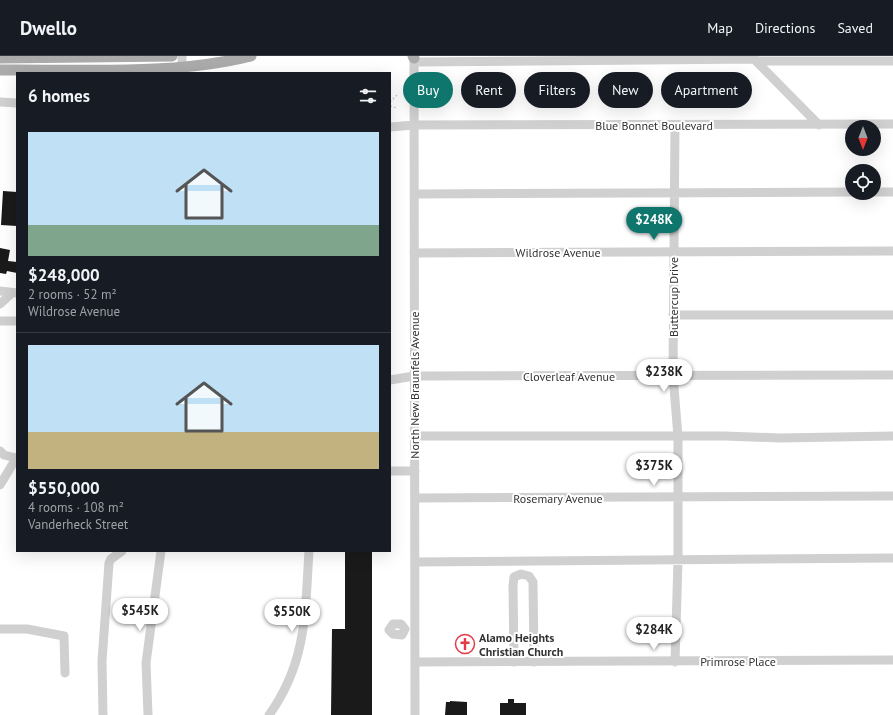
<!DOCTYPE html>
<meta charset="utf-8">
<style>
:root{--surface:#171b24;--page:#20242c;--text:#f1f3f6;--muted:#9ea1a6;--line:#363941;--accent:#0f766e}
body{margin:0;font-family:"PT Sans",sans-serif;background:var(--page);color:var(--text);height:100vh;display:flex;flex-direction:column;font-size:15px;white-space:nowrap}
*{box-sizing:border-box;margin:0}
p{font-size:13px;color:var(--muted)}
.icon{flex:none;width:22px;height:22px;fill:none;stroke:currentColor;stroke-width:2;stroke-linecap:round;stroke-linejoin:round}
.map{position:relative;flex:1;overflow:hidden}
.drawer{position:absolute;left:16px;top:16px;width:375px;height:480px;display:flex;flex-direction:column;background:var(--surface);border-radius:0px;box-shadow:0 4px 16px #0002}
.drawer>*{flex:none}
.banner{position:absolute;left:403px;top:16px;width:380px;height:36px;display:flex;gap:8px}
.needle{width:26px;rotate:180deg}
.tools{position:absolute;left:845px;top:64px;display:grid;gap:8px}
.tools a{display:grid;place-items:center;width:36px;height:36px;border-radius:50%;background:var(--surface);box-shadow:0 4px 16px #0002;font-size:20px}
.price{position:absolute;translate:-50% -34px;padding:0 9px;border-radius:14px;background:#fff;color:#222;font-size:13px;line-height:26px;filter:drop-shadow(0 1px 2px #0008)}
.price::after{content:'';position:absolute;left:50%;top:24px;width:12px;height:9px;margin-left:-6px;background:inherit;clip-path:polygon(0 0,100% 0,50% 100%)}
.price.current{background:var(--accent);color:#fff}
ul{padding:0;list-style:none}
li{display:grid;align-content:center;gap:8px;height:212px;padding:0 12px}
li+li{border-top:1px solid var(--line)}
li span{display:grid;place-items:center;height:124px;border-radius:0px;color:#555}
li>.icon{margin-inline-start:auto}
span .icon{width:72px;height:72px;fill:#fffc;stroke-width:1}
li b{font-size:17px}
h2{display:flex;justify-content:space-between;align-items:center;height:48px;padding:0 12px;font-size:17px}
.tag{padding:0 14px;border-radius:18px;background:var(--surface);box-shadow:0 4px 16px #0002;font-size:14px;line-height:36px}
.tag.current{background:var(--accent);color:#fff}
header{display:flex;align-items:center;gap:24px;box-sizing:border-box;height:56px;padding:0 20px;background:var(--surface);border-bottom:1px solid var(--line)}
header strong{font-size:19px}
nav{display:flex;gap:22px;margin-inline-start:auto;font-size:14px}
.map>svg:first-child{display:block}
.building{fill:#1a1a1a}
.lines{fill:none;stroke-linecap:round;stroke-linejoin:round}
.path{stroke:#cdcdcd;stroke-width:1.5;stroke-dasharray:2 2;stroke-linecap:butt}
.minor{stroke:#d0d0d0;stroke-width:9}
.major{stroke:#ababab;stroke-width:11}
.labels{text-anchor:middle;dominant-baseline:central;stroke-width:4;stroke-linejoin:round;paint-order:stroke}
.street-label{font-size:12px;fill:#333;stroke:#fff}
.poi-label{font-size:12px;font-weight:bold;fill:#333;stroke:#fff;text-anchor:start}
</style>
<header>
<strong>Dwello</strong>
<nav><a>Map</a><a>Directions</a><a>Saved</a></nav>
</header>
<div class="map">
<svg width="893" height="659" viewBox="0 0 893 659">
<rect width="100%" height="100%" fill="#fff"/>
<path class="building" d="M3 135 17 136V170L1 169Z
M0 192 10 194 8 205 17 206V217L7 215 6 218 0 217Z
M345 495H372V659H331L332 573H345Z
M508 643H514V647H526V659H500V647H508Z
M450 645 467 646V659H445L446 646H450Z"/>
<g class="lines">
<path class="path" d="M390 46 397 39
M390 50 397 52"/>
<path class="minor" d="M414 0 415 659
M755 4 819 69
M756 5H893
M414 6 755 3
M182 13V0
M0 46 17 47
M675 69 673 319 678 381V504L675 606
M390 71 414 69 893 68
M874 136H893
M414 138 852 136
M414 197 893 195
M0 235 17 237
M0 248 12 237
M673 259H893
M0 265H17
M390 324 414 320 893 319
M414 380H725L780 382 893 380
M0 395 4 399 16 402
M390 415H415
M0 429 17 401
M415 442 893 440
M415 506 893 502
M393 568H401L405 573 402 579 393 578 389 574Z
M0 573H27L64 580 65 617
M415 606 893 604
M514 606 513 530 514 521 521 518 529 520 533 526 534 606
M103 659 102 605 109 507 111 503 122 495
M148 659 146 607 161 495
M269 659C307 606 305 557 309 495"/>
<path class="major" d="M413 0 414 2
M0 2 172 0
M0 14C82 13 171 20 251 0"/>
</g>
<defs>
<g id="church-ring" transform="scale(1)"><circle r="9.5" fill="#fff" stroke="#e63946" stroke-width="1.5"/><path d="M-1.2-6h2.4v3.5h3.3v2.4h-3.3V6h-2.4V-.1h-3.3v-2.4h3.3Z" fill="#e63946"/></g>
</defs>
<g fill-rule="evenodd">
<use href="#church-ring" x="465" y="588"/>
</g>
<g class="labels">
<g class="street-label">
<text x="654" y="69">Blue Bonnet Boulevard</text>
<text x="558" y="196">Wildrose Avenue</text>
<text transform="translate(673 241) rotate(-90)">Buttercup Drive</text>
<text x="569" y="320">Cloverleaf Avenue</text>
<text transform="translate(414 329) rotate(-90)">North New Braunfels Avenue</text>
<text x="558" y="442">Rosemary Avenue</text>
<text x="738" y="605">Primrose Place</text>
</g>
<g class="poi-label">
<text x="479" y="581">Alamo Heights<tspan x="479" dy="14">Christian Church</tspan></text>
</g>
</g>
</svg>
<div class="tools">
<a><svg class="needle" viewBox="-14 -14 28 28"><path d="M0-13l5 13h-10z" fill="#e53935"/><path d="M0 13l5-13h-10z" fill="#9ea1a6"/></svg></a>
<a><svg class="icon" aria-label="locate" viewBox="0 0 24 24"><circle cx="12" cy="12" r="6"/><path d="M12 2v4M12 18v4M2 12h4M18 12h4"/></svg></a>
</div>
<b class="price current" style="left:654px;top:185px">$248K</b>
<b class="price" style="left:664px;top:337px">$238K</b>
<b class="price" style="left:654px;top:431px">$375K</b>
<b class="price" style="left:140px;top:576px">$545K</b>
<b class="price" style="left:292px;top:577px">$550K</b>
<b class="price" style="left:654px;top:595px">$284K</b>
<div class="banner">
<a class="tag current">Buy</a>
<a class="tag">Rent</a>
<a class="tag">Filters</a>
<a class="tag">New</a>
<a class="tag">Apartment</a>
</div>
<section class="drawer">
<h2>6 homes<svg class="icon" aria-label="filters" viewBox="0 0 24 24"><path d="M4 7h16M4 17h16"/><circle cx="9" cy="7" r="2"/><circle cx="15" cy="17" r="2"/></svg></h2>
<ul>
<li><span style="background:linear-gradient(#bfe0f5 75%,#7fa58c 0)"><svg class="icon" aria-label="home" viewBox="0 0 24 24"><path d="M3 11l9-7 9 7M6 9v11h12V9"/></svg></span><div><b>$248,000</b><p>2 rooms · 52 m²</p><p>Wildrose Avenue</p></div></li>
<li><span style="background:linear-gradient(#bfe0f5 70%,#c2b280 0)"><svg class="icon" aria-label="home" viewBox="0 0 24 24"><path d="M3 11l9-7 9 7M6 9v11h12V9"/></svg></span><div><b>$550,000</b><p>4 rooms · 108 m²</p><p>Vanderheck Street</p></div></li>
</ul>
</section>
</div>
